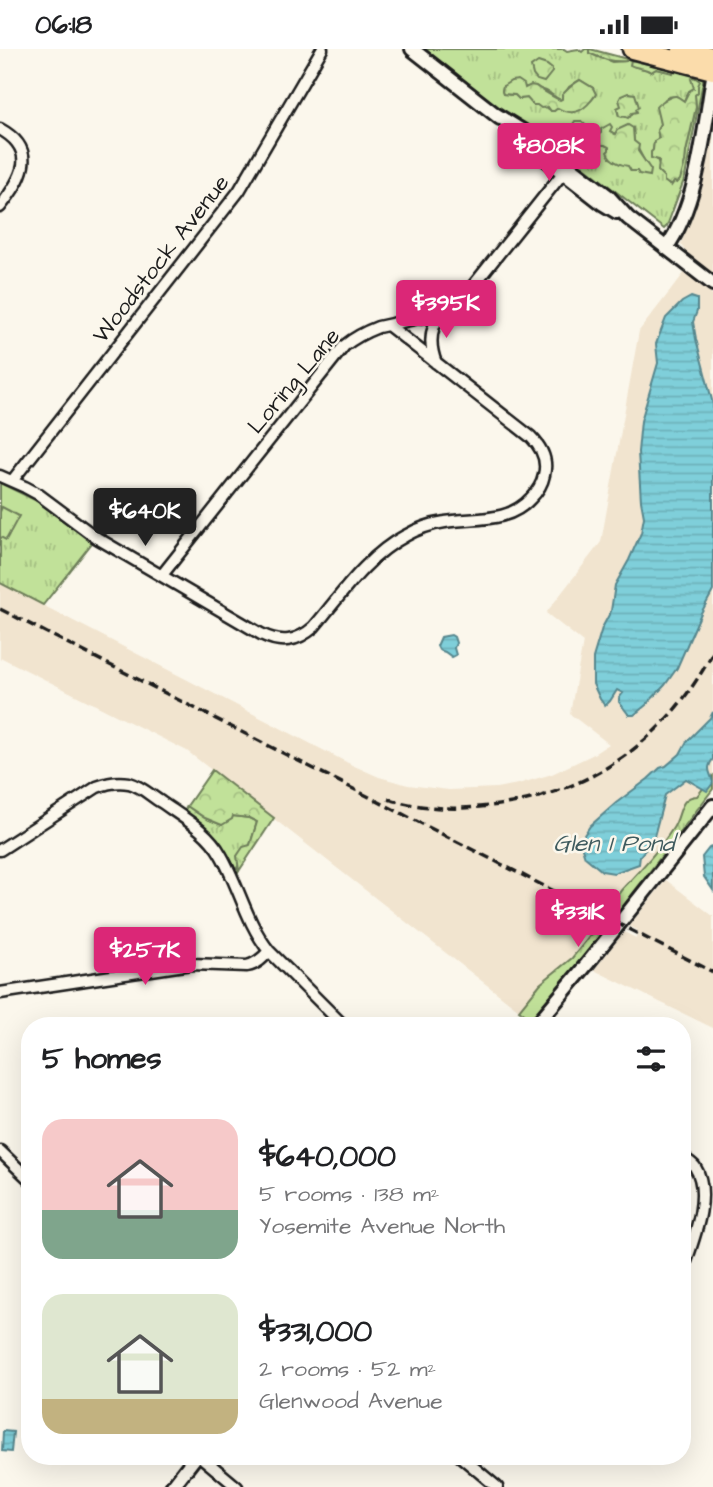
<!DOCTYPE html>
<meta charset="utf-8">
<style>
:root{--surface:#fff;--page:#f2f2f2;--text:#202124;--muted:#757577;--accent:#db2777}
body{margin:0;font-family:"Architects Daughter",sans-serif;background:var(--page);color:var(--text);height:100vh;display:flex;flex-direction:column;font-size:26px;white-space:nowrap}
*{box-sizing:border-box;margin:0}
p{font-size:23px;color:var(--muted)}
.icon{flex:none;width:38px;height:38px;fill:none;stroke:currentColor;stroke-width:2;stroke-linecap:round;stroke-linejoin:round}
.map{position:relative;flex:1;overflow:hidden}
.panel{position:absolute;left:21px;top:968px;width:670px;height:448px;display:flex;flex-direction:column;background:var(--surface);border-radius:28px;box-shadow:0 7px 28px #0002}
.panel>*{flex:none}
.price{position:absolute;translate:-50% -60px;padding:0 16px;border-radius:7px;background:var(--accent);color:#fff;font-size:23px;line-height:46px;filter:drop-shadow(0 2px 4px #0008)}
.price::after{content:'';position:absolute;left:50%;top:42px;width:21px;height:16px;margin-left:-10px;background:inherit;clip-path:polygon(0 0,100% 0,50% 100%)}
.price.current{background:#222;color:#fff}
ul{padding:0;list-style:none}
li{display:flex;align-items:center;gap:21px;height:175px;padding:0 21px}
li span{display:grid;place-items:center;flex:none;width:196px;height:140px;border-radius:21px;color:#555}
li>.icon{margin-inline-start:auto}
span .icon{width:84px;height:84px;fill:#fffc;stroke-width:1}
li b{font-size:30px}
h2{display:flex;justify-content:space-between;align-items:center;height:84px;padding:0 21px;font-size:30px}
.status{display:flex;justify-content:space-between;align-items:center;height:49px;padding:0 35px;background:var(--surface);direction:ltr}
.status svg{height:19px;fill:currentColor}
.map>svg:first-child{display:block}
.built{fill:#f1e4cf}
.grass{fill:url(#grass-tufts);stroke:#6e7e5a;stroke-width:2;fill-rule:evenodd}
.forest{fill:url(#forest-crowns);stroke:#6e7e5a;stroke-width:2}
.pitch{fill:#c1e199;stroke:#6e7e5a;stroke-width:2}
.water{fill:url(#water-rules);stroke:#57878e;stroke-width:2}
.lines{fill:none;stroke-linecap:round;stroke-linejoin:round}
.minor-casing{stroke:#1c1c1c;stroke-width:15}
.tertiary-casing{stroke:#1c1c1c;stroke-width:18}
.motorway-casing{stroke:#1c1c1c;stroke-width:23}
.minor{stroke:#fbf7ec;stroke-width:10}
.tertiary{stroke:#fbf7ec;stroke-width:12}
.motorway{stroke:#fbdcab;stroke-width:18}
.rail{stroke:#1c1c1c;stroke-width:3.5;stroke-dasharray:10 5;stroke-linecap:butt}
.labels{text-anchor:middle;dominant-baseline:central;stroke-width:5;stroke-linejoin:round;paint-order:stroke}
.street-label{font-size:23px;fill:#1c1c1c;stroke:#fbf7ec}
.water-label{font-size:24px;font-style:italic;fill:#3f5b5e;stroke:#fbf7ec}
</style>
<div class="status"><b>06:18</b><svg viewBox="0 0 49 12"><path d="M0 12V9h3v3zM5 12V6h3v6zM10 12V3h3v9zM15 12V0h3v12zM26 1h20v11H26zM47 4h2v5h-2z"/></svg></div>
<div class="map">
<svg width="713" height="1438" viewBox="0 0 713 1438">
<defs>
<pattern id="grass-tufts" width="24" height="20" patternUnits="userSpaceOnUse" patternTransform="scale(1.75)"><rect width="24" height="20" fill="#c1e199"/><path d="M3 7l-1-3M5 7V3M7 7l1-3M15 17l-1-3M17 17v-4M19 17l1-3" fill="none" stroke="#a5c083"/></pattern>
<pattern id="forest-crowns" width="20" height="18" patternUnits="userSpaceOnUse" patternTransform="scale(1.75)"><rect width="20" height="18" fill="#c1e199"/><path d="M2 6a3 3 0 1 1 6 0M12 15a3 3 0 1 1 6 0" fill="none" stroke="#a5c083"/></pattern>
<pattern id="water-rules" width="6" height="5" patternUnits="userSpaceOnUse" patternTransform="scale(1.75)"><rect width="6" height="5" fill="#7fcfda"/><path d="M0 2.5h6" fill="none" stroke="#6db1ba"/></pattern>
</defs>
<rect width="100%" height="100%" fill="#fbf7ec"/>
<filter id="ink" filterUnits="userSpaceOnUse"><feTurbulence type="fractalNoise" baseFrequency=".0143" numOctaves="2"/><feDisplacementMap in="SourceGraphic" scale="14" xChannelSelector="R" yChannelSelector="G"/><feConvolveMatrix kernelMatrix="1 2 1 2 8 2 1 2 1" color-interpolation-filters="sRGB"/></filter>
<g filter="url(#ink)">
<path class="built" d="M713 74V225L688 206 681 195 702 135Z
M685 223 713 246V727L697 747 684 752 676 774 669 785 646 816 622 839 588 891 572 909 540 935 519 961 187 702 2 609 0 611V534L352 716 379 728 408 736 449 741 496 739 518 735 552 725 592 706 609 695 570 665 583 593 546 564 601 493 639 282Z
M666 831 713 867V979L594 921 624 883 636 889 637 881 629 877Z"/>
<path class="grass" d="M425 0H564L567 2 578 0 582 3 585 0H589V4L612 13 626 12 627 10 631 11V16C638 20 644 18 651 23L656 20 672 23 674 21 704 27 685 128 667 177 664 180 583 117 578 120ZM580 31 593 39 595 47C585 61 574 59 558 58L554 62H551C547 57 535 56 527 49L519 50 515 46 503 45 502 42 503 37C514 38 536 37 546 42 550 44 556 49 561 51L569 38ZM694 36 696 58 686 103C685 116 680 128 669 136 666 132 654 104 653 100 653 93 656 95 658 89 659 87 658 80 658 78L660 75C658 58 663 39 684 52L686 47 694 39ZM637 51 636 59 630 68 619 67 617 60ZM581 72 593 84 598 86 610 82 615 85 633 79 634 92 645 113C623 118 629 117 610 109L609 98 605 96 588 95 572 80Z
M0 434 39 453 92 494 43 556 0 534Z
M713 727V740L627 852 615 870 605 865C612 856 617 845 624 838 642 819 659 801 673 779 682 766 678 748 697 747Z
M187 757 205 769 222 776 232 767 249 769 257 773 250 796 237 819 239 822 237 825C223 793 214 782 185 761Z
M602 872 610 876 531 970 519 961 540 935 572 909Z"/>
<path class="forest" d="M589 0H590L627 10 626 12C611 13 602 10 589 4Z
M631 11 635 12 674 21 673 24 656 20 651 23C644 18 637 20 630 16Z
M538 13 547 16 552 20V23L544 33 537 31 533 26 531 18Z
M694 28 700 32 698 37V43L695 46 696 58 686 103 685 113 680 131 677 134 674 133 671 137 664 132V128L658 122 659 111 651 109V103L653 101 654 92 659 89 657 81 660 75 656 58C658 55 671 46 676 47 679 48 681 50 684 52L689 42 694 39 691 30Z
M518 31 524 35 525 39 531 36 536 37C537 38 558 51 560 51L562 50V46C568 40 572 35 580 31L593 39 596 45C586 60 575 69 558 59L554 62H551L548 58 541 59 537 56H533L527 49 519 50 515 46 503 45 502 42 503 37 511 32Z
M628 44 635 45 639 58 636 60 637 63 632 64 628 69 624 67 622 68 619 67 617 59 621 57 619 51 621 47Z
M575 72H581L593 84 598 86 601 84V80L610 75 612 78 610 82 615 85 617 81 628 76 633 79 634 92 639 96 638 102 651 121 650 127 639 125 637 122H631L628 117C619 116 610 111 607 103L609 101V98L605 96 588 95 583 92 579 86 567 78 566 76 572 77Z
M212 721 274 769 239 822 237 807 243 798 250 796 257 773 249 769 233 767 232 770 222 776 205 769 187 757Z"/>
<path class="pitch" d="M2 458 19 467 6 491 0 488V463Z"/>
<path class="water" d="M691 248 697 250V262L693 273 696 290 713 355V542L701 564 677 619 665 636 646 656 634 666H629L619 653V649L623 644 617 641 610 652 605 657 600 650 593 635V609L602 579 611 562 615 536 629 511 641 484 644 468 641 452 638 403 641 372 658 314 656 295 666 269 682 253Z
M451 586 454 588 456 594 454 599 456 606 452 608 445 603 439 601 437 597 441 588Z
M713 663V710C705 721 711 723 713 734L707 742 686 730 665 746 653 791 640 807 639 815 614 824 602 822 585 808 582 799 584 786 590 777 616 754 648 730 660 719 666 717 680 705 687 692 710 669Z
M713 797V841L704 828 702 808 709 799Z
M3 1382 13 1383 11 1403 2 1402Z"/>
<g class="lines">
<g class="minor-casing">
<path id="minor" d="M0 80C40 102 21 131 0 158
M436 314C429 296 429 279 442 264
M0 427 25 438 38 445 97 489 261 585C281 595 297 593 314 578 341 546 367 507 405 487 417 480 431 475 445 473 475 468 508 475 531 449 537 443 542 436 544 426 548 411 542 399 531 388L388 276
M12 432 239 142 322 0
M162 526 344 297C355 288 365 283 378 278L442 264 461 252 566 120
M0 801 97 738C107 734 118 732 129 734 141 737 151 747 161 753 182 768 208 782 221 806 239 837 246 873 269 902L343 976
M0 944 191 915 247 917C257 915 263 909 269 902
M0 1102 30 1131
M682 1107C686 1111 692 1114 695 1118 713 1146 692 1194 682 1224
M200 1407 237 1438
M460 1407 497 1438"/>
</g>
<g class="tertiary-casing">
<path id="tertiary" d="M412 0 500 69
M495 65 529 86 608 147 628 169 713 235
M513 82 524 93 602 154 617 163
M666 199C698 155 704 81 713 28
M536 976 587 915 713 757
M172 1438 196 1407"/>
</g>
<g class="motorway-casing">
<path id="motorway" d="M632 0 713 21
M682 0 713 8"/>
</g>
<use href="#minor" class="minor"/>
<use href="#tertiary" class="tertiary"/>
<use href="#motorway" class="motorway"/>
<path class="rail" d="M0 560 713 923
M388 750C422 760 455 761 489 757 589 747 667 691 713 603"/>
</g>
</g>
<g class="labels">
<g class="street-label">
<text transform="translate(161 210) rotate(-52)">Woodstock Avenue</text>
<text transform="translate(294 332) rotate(-50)">Loring Lane</text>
</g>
<g class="water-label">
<text x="614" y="795">Glen 1 Pond</text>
</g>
</g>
</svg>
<b class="price" style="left:549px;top:134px">$808K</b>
<b class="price" style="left:446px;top:291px">$395K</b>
<b class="price current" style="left:145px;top:499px">$640K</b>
<b class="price" style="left:578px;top:900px">$331K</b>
<b class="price" style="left:145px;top:938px">$257K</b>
<section class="panel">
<h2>5 homes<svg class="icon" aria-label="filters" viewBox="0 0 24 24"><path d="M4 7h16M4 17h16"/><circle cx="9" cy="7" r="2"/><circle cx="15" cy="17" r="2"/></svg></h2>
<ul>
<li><span style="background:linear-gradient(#f6c9c9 65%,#7fa58c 0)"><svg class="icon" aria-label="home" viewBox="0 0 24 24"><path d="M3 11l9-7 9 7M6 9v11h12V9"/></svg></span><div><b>$640,000</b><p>5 rooms · 138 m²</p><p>Yosemite Avenue North</p></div></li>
<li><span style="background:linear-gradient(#dfe7d0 75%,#c2b280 0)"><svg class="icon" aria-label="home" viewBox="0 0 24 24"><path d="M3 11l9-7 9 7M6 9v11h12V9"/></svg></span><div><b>$331,000</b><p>2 rooms · 52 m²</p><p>Glenwood Avenue</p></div></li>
</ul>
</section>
</div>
